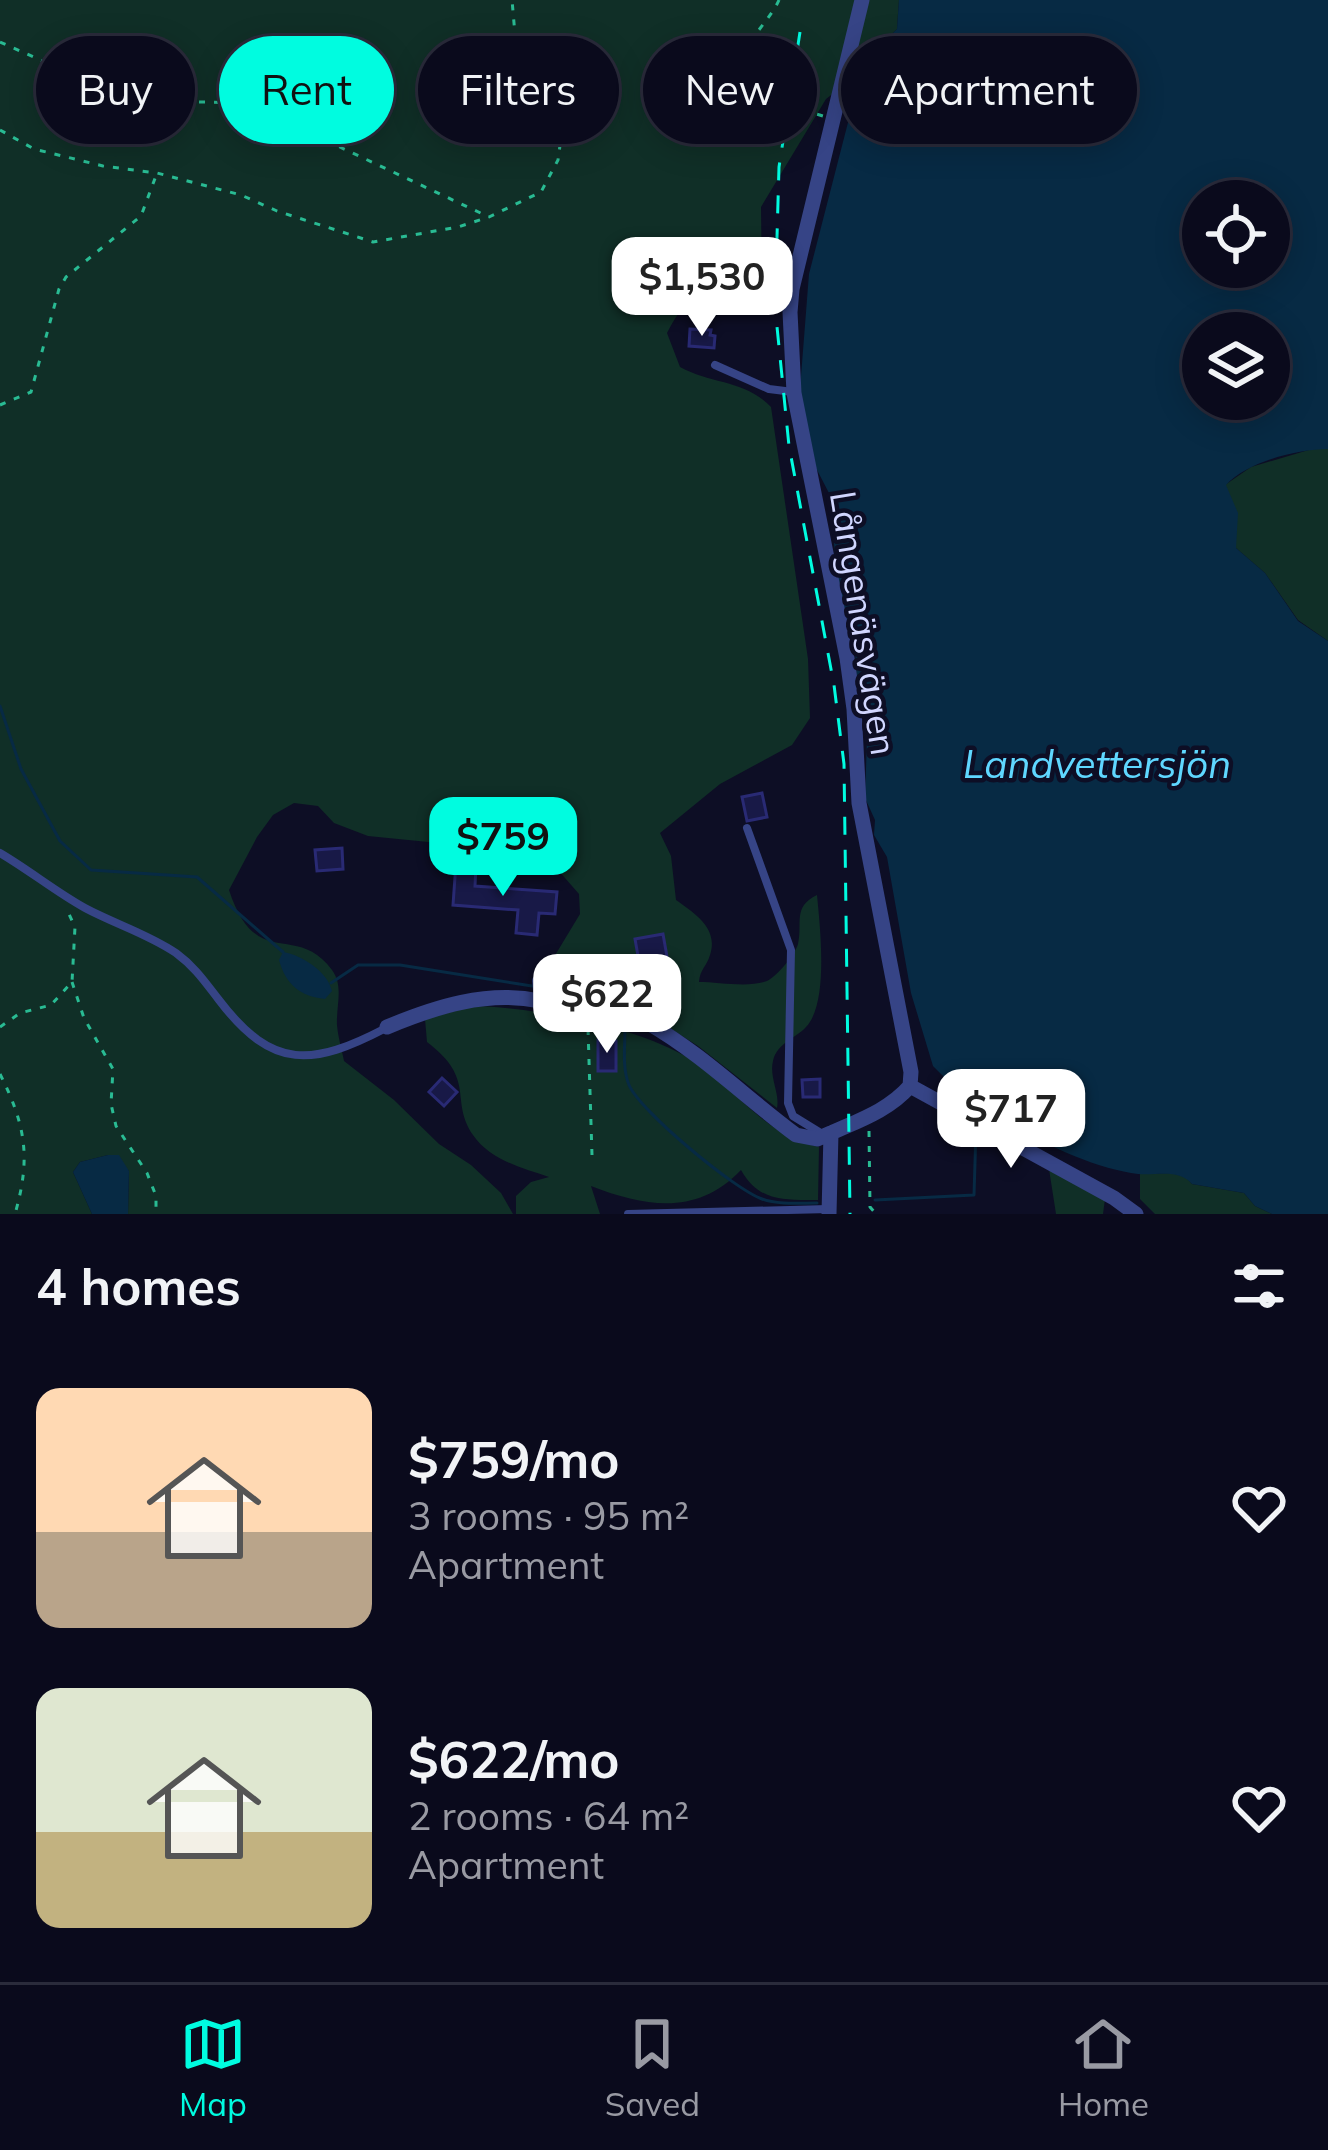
<!DOCTYPE html>
<meta charset="utf-8">
<style>
:root{--surface:#0a0a1c;--page:#131325;--text:#f1f3f6;--muted:#999aa3;--line:#2a2b3b;--accent:#00fce0}
body{margin:0;font-family:Mulish,sans-serif;background:var(--page);color:var(--text);height:100vh;display:flex;flex-direction:column;font-size:45px;white-space:nowrap}
*{box-sizing:border-box;margin:0}
p{font-size:39px;color:var(--muted)}
.icon{flex:none;width:66px;height:66px;fill:none;stroke:currentColor;stroke-width:2;stroke-linecap:round;stroke-linejoin:round}
.map{position:relative;height:1214px;overflow:hidden}
.panel{display:flex;flex-direction:column;background:var(--surface);flex:1}
.panel>*{flex:none}
.guide{position:absolute;left:36px;top:36px;width:1257px;height:108px;display:flex;gap:24px}
.buttons{position:absolute;left:1182px;top:180px;display:grid;gap:24px}
.buttons a{display:grid;place-items:center;width:108px;height:108px;border-radius:50%;background:var(--surface);box-shadow:0 6px 30px #0003,0 0 0 3px var(--line);font-size:60px}
.price{position:absolute;translate:-50% -102px;padding:0 27px;border-radius:24px;background:#fff;color:#222;font-size:39px;line-height:78px;filter:drop-shadow(0 3px 6px #0008)}
.price::after{content:'';position:absolute;left:50%;top:72px;width:36px;height:27px;margin-left:-18px;background:inherit;clip-path:polygon(0 0,100% 0,50% 100%)}
.price.current{background:var(--accent);color:#111}
ul{padding:0;list-style:none}
li{display:flex;align-items:center;gap:36px;height:300px;padding:0 36px}
li span{display:grid;place-items:center;flex:none;width:336px;height:240px;border-radius:24px;color:#555}
li>.icon{margin-inline-start:auto}
span .icon{width:144px;height:144px;fill:#fffc;stroke-width:1}
li b{font-size:51px}
h2{display:flex;justify-content:space-between;align-items:center;height:144px;padding:0 36px;font-size:51px}
.chip{padding:0 42px;border-radius:54px;background:var(--surface);box-shadow:0 6px 30px #0003,0 0 0 3px var(--line);font-size:42px;line-height:108px}
.chip.current{background:var(--accent);color:#111}
.tabs{display:flex;justify-content:space-around;align-items:center;height:168px;border-top:3px solid var(--line);background:var(--surface);font-size:33px;color:var(--muted)}
.tabs a{display:grid;justify-items:center;gap:6px}
.tabs .current{color:var(--accent)}
.map>svg:first-child{display:block}
.green{fill:#102f27}
.water{fill:#072a44;fill-rule:evenodd}
.lines{fill:none;stroke-linecap:round;stroke-linejoin:round}
.stream{stroke:#072a44;stroke-width:3}
.building{fill:#181947;stroke:#292a74;stroke-width:3}
.path{stroke:#29bb93;stroke-width:3;stroke-dasharray:6 9;stroke-linecap:butt}
.service{stroke:#364486;stroke-width:8}
.minor{stroke:#364486;stroke-width:15}
.rail{stroke:#00fce0;stroke-width:3;stroke-dasharray:18 15;stroke-linecap:butt}
.labels{text-anchor:middle;dominant-baseline:central;stroke-width:9;stroke-linejoin:round;paint-order:stroke}
.street-label{font-size:36px;fill:#d1d6ff;stroke:#0d0e25}
.water-label{font-size:39px;font-style:italic;fill:#5fd7ff;stroke:#0d0e25}
</style>
<div class="map">
<svg width="1328" height="1214" viewBox="0 0 1328 1214">
<rect width="100%" height="100%" fill="#0d0e25"/>
<path class="green" d="M0 0H899L897 29 870 56 861 72 826 99 761 207 762 290 754 307C709 295 694 280 667 333L680 367C711 384 745 380 771 407L808 659 810 718 792 745 720 784 660 833 671 856 676 900C694 913 719 928 710 955 707 966 700 969 699 982 718 982 749 988 767 981 777 976 795 955 798 944 803 923 792 907 817 895 820 927 829 1003 806 1027 795 1039 777 1043 773 1061 769 1077 780 1093 777 1108L698 1046 649 1015 595 997 554 957 580 914 579 894 558 870 563 844 509 850 368 836 334 823 318 806 294 803 273 815 257 837 229 890C256 973 296 921 332 970 344 986 336 1006 337 1025 338 1037 342 1050 344 1061L394 1100 439 1144 471 1165 501 1193 513 1214H128L129 1171 108 1155 80 1162 73 1172 92 1214H0Z
M1312 449H1328V641L1298 620 1265 573 1236 548 1235 520 1225 485 1251 467Z
M474 1006C539 1008 644 1027 698 1064 738 1092 769 1138 819 1147L818 1200C784 1200 759 1202 741 1170 699 1214 650 1209 591 1186L600 1214H516V1196L531 1182 549 1177C522 1168 490 1160 473 1135 449 1099 477 1080 427 1042L425 1019Z
M1049 1169 1105 1199 1103 1214H1056Z
M1171 1173 1186 1177 1192 1184 1244 1193 1255 1206 1272 1214H1155L1140 1199V1174Z"/>
<path class="water" d="M899 0H1328V449C1297 449 1247 462 1226 485L1238 513 1236 548 1265 573 1298 621 1328 641V1214H1272L1255 1206 1244 1193 1192 1184C1178 1168 1157 1176 1138 1174 1102 1170 1043 1146 1015 1124 1002 1113 997 1098 988 1084L976 1081 955 1088 933 1066 911 993 887 857 874 835 875 820 865 798 868 709 857 686 855 650 837 579 830 495 816 468 800 389 809 274 861 72 870 56 897 29ZM1203 201H1269V267H1203ZM1203 333H1269V399H1203Z
M283 952C302 955 328 972 332 991L325 999C300 996 286 985 279 960Z
M108 1155H119L129 1171 128 1214H92L73 1172 80 1162Z"/>
<g class="lines">
<path class="stream" d="M0 706 21 769 60 841 91 870 197 877 283 952
M331 983 358 965H400L532 986
M542 987 574 990 594 1006 604 1008
M625 1029C625 1046 622 1068 629 1085 640 1111 734 1189 762 1199 778 1205 800 1203 817 1203
M875 1200 974 1195 976 1130"/>
</g>
<path class="building" d="M690 329 711 330 710 335 715 336 714 348 689 346Z
M762 793 767 817 747 821 742 797Z
M342 848 343 869 317 871 315 850Z
M456 863 476 865 475 886 557 892 555 914 539 913 537 935 516 933 518 910 453 905Z
M663 934 672 985 644 990 635 939Z
M598 1040 616 1041V1071H598Z
M442 1078 457 1092 444 1106 429 1092Z
M820 1079V1097H803L802 1080Z"/>
<g class="lines">
<path class="path" d="M779 0C771 19 735 55 736 67 737 79 744 94 747 106L791 120 810 112 823 116
M0 42 90 82 162 101 246 103 489 217
M0 130 34 149 103 166 157 173 241 195 277 211 373 242 458 227 489 217 541 192 558 160 561 138 536 96 516 46 512 0
M0 405 31 392 59 289 66 277 141 216 157 173
M72 982 84 1018 113 1069 111 1104 116 1126 147 1173 156 1196V1214
M0 1027 20 1013 51 1005 72 982 75 927 68 912
M588 1029 592 1155
M0 1074C26 1126 31 1158 15 1214
M869 1131 870 1207 876 1214"/>
<path class="service" d="M715 365 769 389 793 392
M747 828 791 950 788 1103 793 1116 819 1132
M0 853C29 870 56 892 85 908 115 924 148 934 176 953 195 967 205 982 219 1000 273 1071 313 1066 386 1028
M536 981 538 999
M628 1214 828 1209"/>
<path class="minor" d="M387 1027C435 1007 487 990 540 1001 555 1004 569 1012 585 1014 607 1017 628 1012 648 1023 702 1054 746 1098 796 1135L817 1139 831 1133
M910 1086 1114 1198 1136 1214
M829 1214 831 1133C860 1120 889 1110 910 1086L911 1072 859 803 854 709 847 658 794 393 790 312 792 289 862 0"/>
<path class="rail" d="M800 32 779 167 775 307 789 446 834 685 844 764 850 1214"/>
</g>
<g class="labels">
<g class="street-label">
<text transform="translate(864 623) rotate(81)">Långenäsvägen</text>
</g>
<g class="water-label">
<text x="1097" y="763">Landvettersjön</text>
</g>
</g>
</svg>
<div class="buttons">
<a><svg class="icon" aria-label="locate" viewBox="0 0 24 24"><circle cx="12" cy="12" r="6"/><path d="M12 2v4M12 18v4M2 12h4M18 12h4"/></svg></a>
<a><svg class="icon" aria-label="layers" viewBox="0 0 24 24"><path d="M12 4l9 5-9 5-9-5zM3 14l9 5 9-5"/></svg></a>
</div>
<b class="price" style="left:702px;top:339px">$1,530</b>
<b class="price current" style="left:503px;top:899px">$759</b>
<b class="price" style="left:607px;top:1056px">$622</b>
<b class="price" style="left:1011px;top:1171px">$717</b>
<div class="guide">
<a class="chip">Buy</a>
<a class="chip current">Rent</a>
<a class="chip">Filters</a>
<a class="chip">New</a>
<a class="chip">Apartment</a>
</div>
</div>
<section class="panel">
<h2>4 homes<svg class="icon" aria-label="filters" viewBox="0 0 24 24"><path d="M4 7h16M4 17h16"/><circle cx="9" cy="7" r="2"/><circle cx="15" cy="17" r="2"/></svg></h2>
<ul>
<li><span style="background:linear-gradient(#ffd9b3 60%,#b9a48a 0)"><svg class="icon" aria-label="home" viewBox="0 0 24 24"><path d="M3 11l9-7 9 7M6 9v11h12V9"/></svg></span><div><b>$759/mo</b><p>3 rooms · 95 m²</p><p>Apartment</p></div><svg class="icon" aria-label="heart" viewBox="0 0 24 24"><path d="M12 20l-8-8c-3-5 5-10 8-4 3-6 11-1 8 4z"/></svg></li>
<li><span style="background:linear-gradient(#dfe7d0 60%,#c2b280 0)"><svg class="icon" aria-label="home" viewBox="0 0 24 24"><path d="M3 11l9-7 9 7M6 9v11h12V9"/></svg></span><div><b>$622/mo</b><p>2 rooms · 64 m²</p><p>Apartment</p></div><svg class="icon" aria-label="heart" viewBox="0 0 24 24"><path d="M12 20l-8-8c-3-5 5-10 8-4 3-6 11-1 8 4z"/></svg></li>
</ul>
</section>
<nav class="tabs">
<a class="current"><svg class="icon" aria-label="map" viewBox="0 0 24 24"><path d="M3 6l6-2 6 2 6-2v14l-6 2-6-2-6 2zM9 4v14M15 6v14"/></svg>Map</a>
<a><svg class="icon" aria-label="saved" viewBox="0 0 24 24"><path d="M7 4h10v16l-5-4-5 4z"/></svg>Saved</a>
<a><svg class="icon" aria-label="home" viewBox="0 0 24 24"><path d="M3 11l9-7 9 7M6 9v11h12V9"/></svg>Home</a>
</nav>
